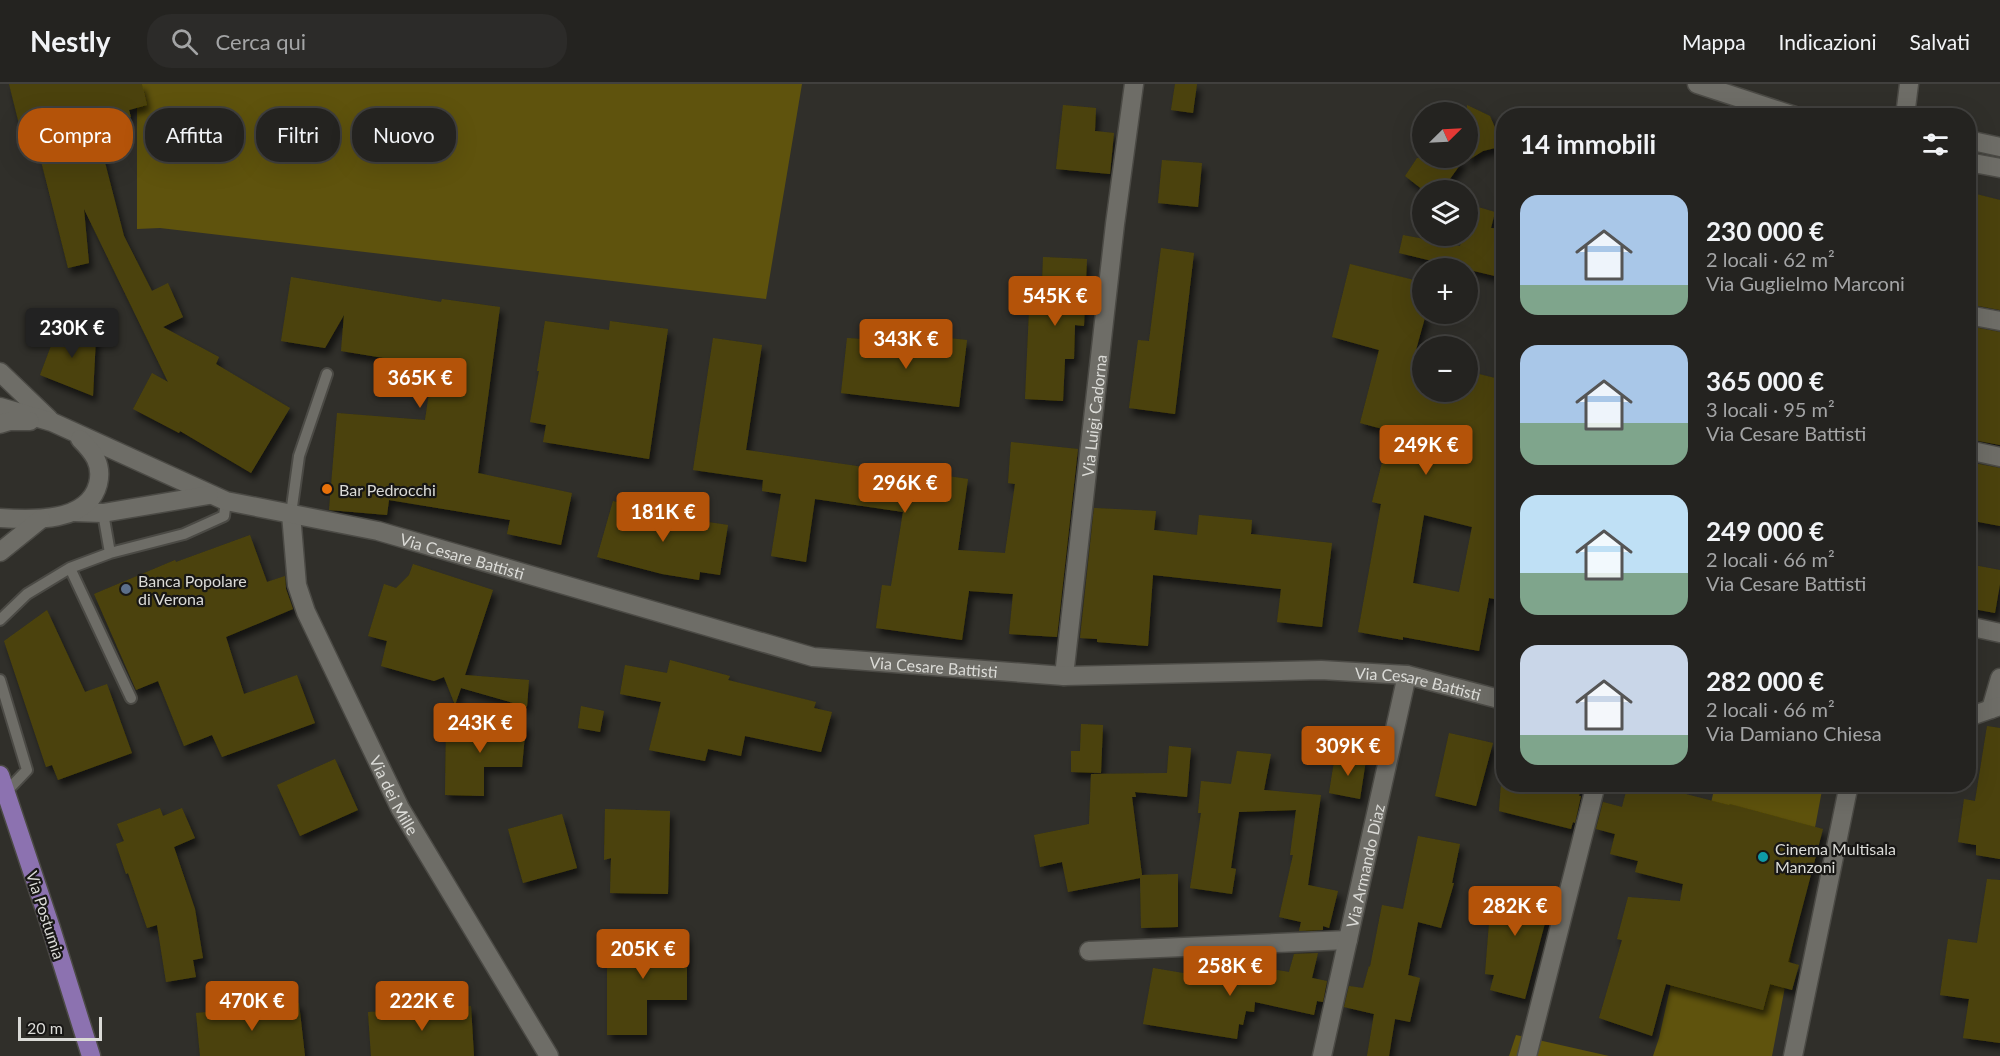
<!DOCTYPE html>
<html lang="it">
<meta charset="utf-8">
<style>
:root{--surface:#242320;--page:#2c2b29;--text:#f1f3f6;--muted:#a3a4a5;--line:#41403e;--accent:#b45309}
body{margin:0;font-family:Lato,sans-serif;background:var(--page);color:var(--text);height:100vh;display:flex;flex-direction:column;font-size:22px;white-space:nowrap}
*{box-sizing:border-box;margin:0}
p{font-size:20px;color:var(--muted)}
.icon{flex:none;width:33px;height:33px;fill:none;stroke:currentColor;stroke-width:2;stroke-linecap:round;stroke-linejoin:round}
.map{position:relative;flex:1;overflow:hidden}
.panel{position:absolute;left:1496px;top:24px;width:480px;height:684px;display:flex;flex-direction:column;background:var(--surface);border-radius:24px;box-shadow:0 6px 24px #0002,0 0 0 2px var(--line)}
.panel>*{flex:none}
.top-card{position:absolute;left:18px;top:24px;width:570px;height:54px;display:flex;gap:12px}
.needle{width:39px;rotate:66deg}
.controls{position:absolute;left:1412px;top:18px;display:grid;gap:12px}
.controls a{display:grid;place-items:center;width:66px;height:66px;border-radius:50%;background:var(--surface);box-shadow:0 6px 24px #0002,0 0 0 2px var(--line);font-size:30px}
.scale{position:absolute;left:18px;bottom:15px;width:84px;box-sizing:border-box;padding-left:6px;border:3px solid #dbdbd7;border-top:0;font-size:16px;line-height:21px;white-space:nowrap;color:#dbdbd7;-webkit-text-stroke:4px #181715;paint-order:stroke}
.price{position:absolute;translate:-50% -51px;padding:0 14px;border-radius:6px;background:var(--accent);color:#fff;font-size:20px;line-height:39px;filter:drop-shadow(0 2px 3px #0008)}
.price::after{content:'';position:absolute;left:50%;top:36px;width:18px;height:14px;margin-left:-9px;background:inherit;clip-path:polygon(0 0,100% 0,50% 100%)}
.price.active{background:#222;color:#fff}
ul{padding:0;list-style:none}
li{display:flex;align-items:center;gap:18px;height:150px;padding:0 24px}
li span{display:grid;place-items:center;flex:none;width:168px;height:120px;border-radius:18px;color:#555}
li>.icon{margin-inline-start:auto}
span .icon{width:72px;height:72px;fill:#fffc;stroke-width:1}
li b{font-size:26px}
h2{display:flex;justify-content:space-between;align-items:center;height:72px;padding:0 24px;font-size:26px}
.pill{padding:0 21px;border-radius:24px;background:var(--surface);box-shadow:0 6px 24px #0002,0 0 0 2px var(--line);font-size:21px;line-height:54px}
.pill.active{background:var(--accent);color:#fff}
header{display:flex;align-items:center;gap:36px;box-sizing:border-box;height:84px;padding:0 30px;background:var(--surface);border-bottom:2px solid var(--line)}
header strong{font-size:28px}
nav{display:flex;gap:33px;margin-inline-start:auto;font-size:21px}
.search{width:420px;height:54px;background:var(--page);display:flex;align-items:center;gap:15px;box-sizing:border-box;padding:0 21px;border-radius:24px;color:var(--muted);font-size:22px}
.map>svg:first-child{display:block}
.pitch{fill:#5f530d}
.building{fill:#4c430a;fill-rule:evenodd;filter:url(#shadow)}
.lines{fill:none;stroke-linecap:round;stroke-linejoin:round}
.service-casing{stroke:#4b4a45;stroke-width:14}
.minor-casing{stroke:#4b4a45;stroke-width:21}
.tertiary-casing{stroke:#4b4a45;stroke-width:21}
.primary-casing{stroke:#4b4a45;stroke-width:21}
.service{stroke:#6e6d67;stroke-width:10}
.minor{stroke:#6e6d67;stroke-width:18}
.tertiary{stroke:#6e6d67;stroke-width:18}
.primary{stroke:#8c72b0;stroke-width:18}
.food-dot{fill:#e8710a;stroke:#181715;stroke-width:2}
.service-dot{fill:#5c6f8a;stroke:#181715;stroke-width:2}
.culture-dot{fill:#0f9aa8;stroke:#181715;stroke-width:2}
.labels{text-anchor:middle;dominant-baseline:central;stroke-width:4.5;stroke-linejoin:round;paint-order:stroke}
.street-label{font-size:16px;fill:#dbdbd7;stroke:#181715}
.poi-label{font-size:16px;fill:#dbdbd7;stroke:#181715;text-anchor:start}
</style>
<header>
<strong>Nestly</strong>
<div class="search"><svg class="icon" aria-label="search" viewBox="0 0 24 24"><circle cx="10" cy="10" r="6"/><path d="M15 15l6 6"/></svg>Cerca qui</div>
<nav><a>Mappa</a><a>Indicazioni</a><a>Salvati</a></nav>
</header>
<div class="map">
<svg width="2000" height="972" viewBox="0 0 2000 972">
<defs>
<filter id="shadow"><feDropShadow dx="3.5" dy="6" stdDeviation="3" flood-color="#0009"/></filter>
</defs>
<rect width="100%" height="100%" fill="#302f2a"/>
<path class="pitch" d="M137 0H802L766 215 160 144 137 145Z
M1715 701H1823L1772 972H1653L1659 954Z
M1516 951 1609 972H1509Z"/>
<path class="building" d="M9 0H142L147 21 129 26 131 33 118 36 123 58 101 63 124 152 152 207 168 199 183 233 163 243 219 273 216 280 290 324 251 389 180 347 179 349 133 325 152 289 168 298 84 125 89 179 68 184 32 41 20 44Z
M1175 0H1197L1193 29 1171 26Z
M1063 21 1096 24 1095 47 1114 49 1110 90 1056 85Z
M1467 21 1490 32 1503 62 1483 67 1467 77Z
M1417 74H1465L1442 106H1423L1405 92Z
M1162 76 1202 79 1198 123 1158 119Z
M1968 108 2000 116V226L1968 220Z
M1471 121 1495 128 1491 144 1503 145V194L1399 169 1403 151 1460 162 1463 152H1467V137Z
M1161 164 1194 169 1175 330 1129 324 1138 256 1149 257Z
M1043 173 1087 175 1084 242 1075 241 1074 275H1065L1063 317 1025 315 1029 227 1041 228Z
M1350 180 1422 198V230H1426L1414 273 1422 275V308H1467V287L1503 296V332L1496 363 1503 365V475L1495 515 1489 514 1479 567 1403 553V556L1358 548 1381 420 1372 418 1390 347 1360 339 1379 266 1332 253ZM1424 431 1472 443 1459 508 1413 499Z
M291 193 441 218 442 215 500 223 478 389 572 409 561 461 507 450 510 436 389 416 387 431 329 426 337 329 425 336 433 282 341 267 344 231 325 264 281 257Z
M545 237 609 246 610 237 668 245 649 375 543 358 546 341 530 338 539 287H537Z
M60 238 96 253 93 312 40 291Z
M1968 242 2000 248V361L1968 355Z
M920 251 967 256 959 323 841 309 847 254 891 257V255L920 258Z
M713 254 762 261 746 366 912 390 913 387 968 395 958 466 1005 469 1015 400 1008 399 1011 358 1078 365 1057 553 1009 550 1013 510 969 507 962 556 876 544 882 501 891 502 903 428 815 415 806 478 771 472 781 410 762 407 763 396 693 386Z
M1968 378 2000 384V442L1968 436Z
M613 417 687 438 688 435 728 441 720 491 700 488 699 496 662 490 597 473Z
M1094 424 1156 427 1154 446 1197 451 1199 431 1252 436 1251 450 1332 459 1322 543 1277 538 1281 505 1153 491 1148 562 1097 558V555L1080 554Z
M250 451 267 498 285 492 286 505 293 525 226 553 244 610 297 591 315 639 222 673 212 651 184 662 158 597 136 606 94 510 175 476 176 478Z
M413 480 493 506 465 591 529 596 527 623 461 604 455 621 444 593 434 597 381 582 387 557 368 552 384 500 396 504 409 491Z
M1968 480 2000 486V500L1995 529 1968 524Z
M47 526 85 608 107 600 132 669 58 696 52 681 46 683 4 557Z
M670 576 730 592 728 596 816 618 814 624 832 628 821 668 745 652 741 672 708 665 705 677 649 666 661 618 620 610 625 581 667 589Z
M581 622 604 627 600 648 578 644Z
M446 639 526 640 522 683H484V712L445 711Z
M1081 640 1103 641 1101 689 1071 688V667H1080Z
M1987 642 2000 644V775L1976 771V761L1958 758 1964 715 1975 717Z
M1449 649 1493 659 1476 722 1435 712Z
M1169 662 1191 664 1187 713 1135 708 1136 713H1132L1142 791 1178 790V843L1141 844 1140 794 1068 808 1062 778 1040 783 1034 751 1089 740 1091 690 1167 689Z
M1237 667 1271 670 1264 706 1321 711 1308 801 1338 807 1329 844 1323 842V846L1299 847 1301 838 1279 833 1293 771H1290L1296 726 1239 728 1231 784 1236 785 1232 810 1190 804 1201 729H1198L1201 697 1231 700Z
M1335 671 1366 676 1360 715 1329 709Z
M335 675 358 726 300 752 277 701Z
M1501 700H1582L1579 712H1581L1575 739 1573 738 1571 745 1499 727Z
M1628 700H1646L1729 721 1730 720 1823 745 1788 878 1799 881 1792 906 1770 900 1763 926 1666 900 1652 952 1599 934 1622 856 1617 855 1628 813 1680 817 1683 800 1635 788 1638 777 1610 770 1615 750 1596 745 1603 718 1622 723Z
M160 724 163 732 182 724 195 754 174 763 195 825 203 874 193 876 196 893 166 898 157 841 147 844 128 789 126 790 116 760 124 757 117 740Z
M605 725 670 727 668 810 610 809 611 774 604 776Z
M562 730 577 784 523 799 508 745Z
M1418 752 1460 760 1452 799H1454L1441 844 1418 838 1408 891 1420 894 1410 938 1395 935 1389 972H1367L1374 930 1344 923 1349 902 1363 904 1369 882 1370 883 1382 821 1403 825Z
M1987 795 2000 796V959L1963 954 1969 915 1940 911 1948 855 1977 859Z
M1492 802 1552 807 1549 839H1545L1525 915 1490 906 1494 891 1485 890Z
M643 852H687V916H647V951H607V856H643Z
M1318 869 1312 894 1327 897 1323 918 1317 917 1314 931 1255 918 1254 928 1246 927 1243 941 1239 940 1237 955 1143 940 1153 884 1237 898 1240 880 1289 888 1294 870Z
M299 919 305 972H200L196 929Z
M471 922 474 972H371L368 928Z"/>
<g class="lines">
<g class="service-casing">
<path id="service" d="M291 430 299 372 327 290
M110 469 184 450 224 432 226 417
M70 484 131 614
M0 536 27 510 70 484 110 469 103 429
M0 596 27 686 6 708"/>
</g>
<g class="minor-casing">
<g id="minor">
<path d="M1905 32 1909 0"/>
<path d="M1968 56 2000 63"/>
<path d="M1968 231 2000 237"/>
<path d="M1968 366 2000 373"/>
<path id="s1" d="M291 430 297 501 306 528 400 724 549 972"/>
<path d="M1968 542 2000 549"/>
<path id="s2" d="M1064 592 1115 140 1134 0"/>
<path d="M1991 625 2000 594"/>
<path d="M1089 867 1348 856"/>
<path id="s3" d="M1322 972 1407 591"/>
<path d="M1527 972 1596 700"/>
<path d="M1793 972 1849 700"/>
</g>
</g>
<g class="tertiary-casing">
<g id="tertiary">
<path d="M1697 0 1795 32"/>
<path d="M1968 78 2000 84"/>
<path d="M0 288 49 335"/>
<path id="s4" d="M0 323 52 338 226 417 378 447 813 573 1064 592 1321 586 1407 591 1503 616"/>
<path d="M0 340 10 337H30"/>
<path d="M73 428 103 429 209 411"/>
<path d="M0 434C32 436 88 439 98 400 103 380 93 368 80 355"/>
<path d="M0 468 41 435"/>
<path d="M1968 633 2000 622"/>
</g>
</g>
<g class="primary-casing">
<path id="primary" d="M0 691 51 844 91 972"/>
</g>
<use href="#service" class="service"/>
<use href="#minor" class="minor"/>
<use href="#tertiary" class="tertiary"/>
<use href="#primary" class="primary"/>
</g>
<circle class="food-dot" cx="327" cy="405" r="6"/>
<circle class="service-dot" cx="126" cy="505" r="6"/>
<circle class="culture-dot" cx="1763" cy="773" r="6"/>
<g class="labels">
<g class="street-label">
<text stroke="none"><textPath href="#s2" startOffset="262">Via Luigi Cadorna</textPath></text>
<text stroke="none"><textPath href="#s4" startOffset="488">Via Cesare Battisti</textPath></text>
<text stroke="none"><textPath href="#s4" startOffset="974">Via Cesare Battisti</textPath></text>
<text stroke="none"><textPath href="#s4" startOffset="1460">Via Cesare Battisti</textPath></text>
<text stroke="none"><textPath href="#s1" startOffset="303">Via dei Mille</textPath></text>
<text stroke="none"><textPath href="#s3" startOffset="195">Via Armando Diaz</textPath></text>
<text transform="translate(46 831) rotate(72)">Via Postumia</text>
</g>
<g class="poi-label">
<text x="339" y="405">Bar Pedrocchi</text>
<text x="138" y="496">Banca Popolare<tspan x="138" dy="18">di Verona</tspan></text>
<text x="1775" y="764">Cinema Multisala<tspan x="1775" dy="18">Manzoni</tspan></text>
</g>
</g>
</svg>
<div class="controls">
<a><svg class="needle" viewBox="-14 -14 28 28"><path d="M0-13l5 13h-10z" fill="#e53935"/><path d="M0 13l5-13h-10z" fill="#a3a4a5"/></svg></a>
<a><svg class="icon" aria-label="layers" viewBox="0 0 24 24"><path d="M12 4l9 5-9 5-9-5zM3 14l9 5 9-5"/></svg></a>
<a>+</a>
<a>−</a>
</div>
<div class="scale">20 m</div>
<b class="price" style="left:1055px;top:243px">545K €</b>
<b class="price active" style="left:72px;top:275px">230K €</b>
<b class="price" style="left:906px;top:286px">343K €</b>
<b class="price" style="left:420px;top:325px">365K €</b>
<b class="price" style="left:1426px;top:392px">249K €</b>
<b class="price" style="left:905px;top:430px">296K €</b>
<b class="price" style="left:663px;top:459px">181K €</b>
<b class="price" style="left:480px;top:670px">243K €</b>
<b class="price" style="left:1348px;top:693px">309K €</b>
<b class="price" style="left:1515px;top:853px">282K €</b>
<b class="price" style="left:643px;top:896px">205K €</b>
<b class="price" style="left:1230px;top:913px">258K €</b>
<b class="price" style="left:252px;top:948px">470K €</b>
<b class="price" style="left:422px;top:948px">222K €</b>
<div class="top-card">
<a class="pill active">Compra</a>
<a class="pill">Affitta</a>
<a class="pill">Filtri</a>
<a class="pill">Nuovo</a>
</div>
<section class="panel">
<h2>14 immobili<svg class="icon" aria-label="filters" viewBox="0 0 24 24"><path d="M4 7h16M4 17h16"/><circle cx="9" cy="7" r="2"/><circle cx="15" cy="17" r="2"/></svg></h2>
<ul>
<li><span style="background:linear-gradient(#a9c7e8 75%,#7fa58c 0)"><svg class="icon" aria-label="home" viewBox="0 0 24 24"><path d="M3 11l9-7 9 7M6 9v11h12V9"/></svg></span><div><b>230 000 €</b><p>2 locali · 62 m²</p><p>Via Guglielmo Marconi</p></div></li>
<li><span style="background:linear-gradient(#a9c7e8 65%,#7fa58c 0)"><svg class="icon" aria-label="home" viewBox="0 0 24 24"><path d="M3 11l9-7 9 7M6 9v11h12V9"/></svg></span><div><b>365 000 €</b><p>3 locali · 95 m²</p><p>Via Cesare Battisti</p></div></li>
<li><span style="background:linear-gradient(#bfe0f5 65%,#7fa58c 0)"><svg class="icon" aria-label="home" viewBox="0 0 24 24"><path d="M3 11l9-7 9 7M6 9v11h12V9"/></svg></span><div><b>249 000 €</b><p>2 locali · 66 m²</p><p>Via Cesare Battisti</p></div></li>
<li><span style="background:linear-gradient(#c9d6e8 75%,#7fa58c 0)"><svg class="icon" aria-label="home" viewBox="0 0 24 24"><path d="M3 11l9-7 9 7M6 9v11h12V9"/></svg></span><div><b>282 000 €</b><p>2 locali · 66 m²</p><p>Via Damiano Chiesa</p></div></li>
</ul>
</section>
</div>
